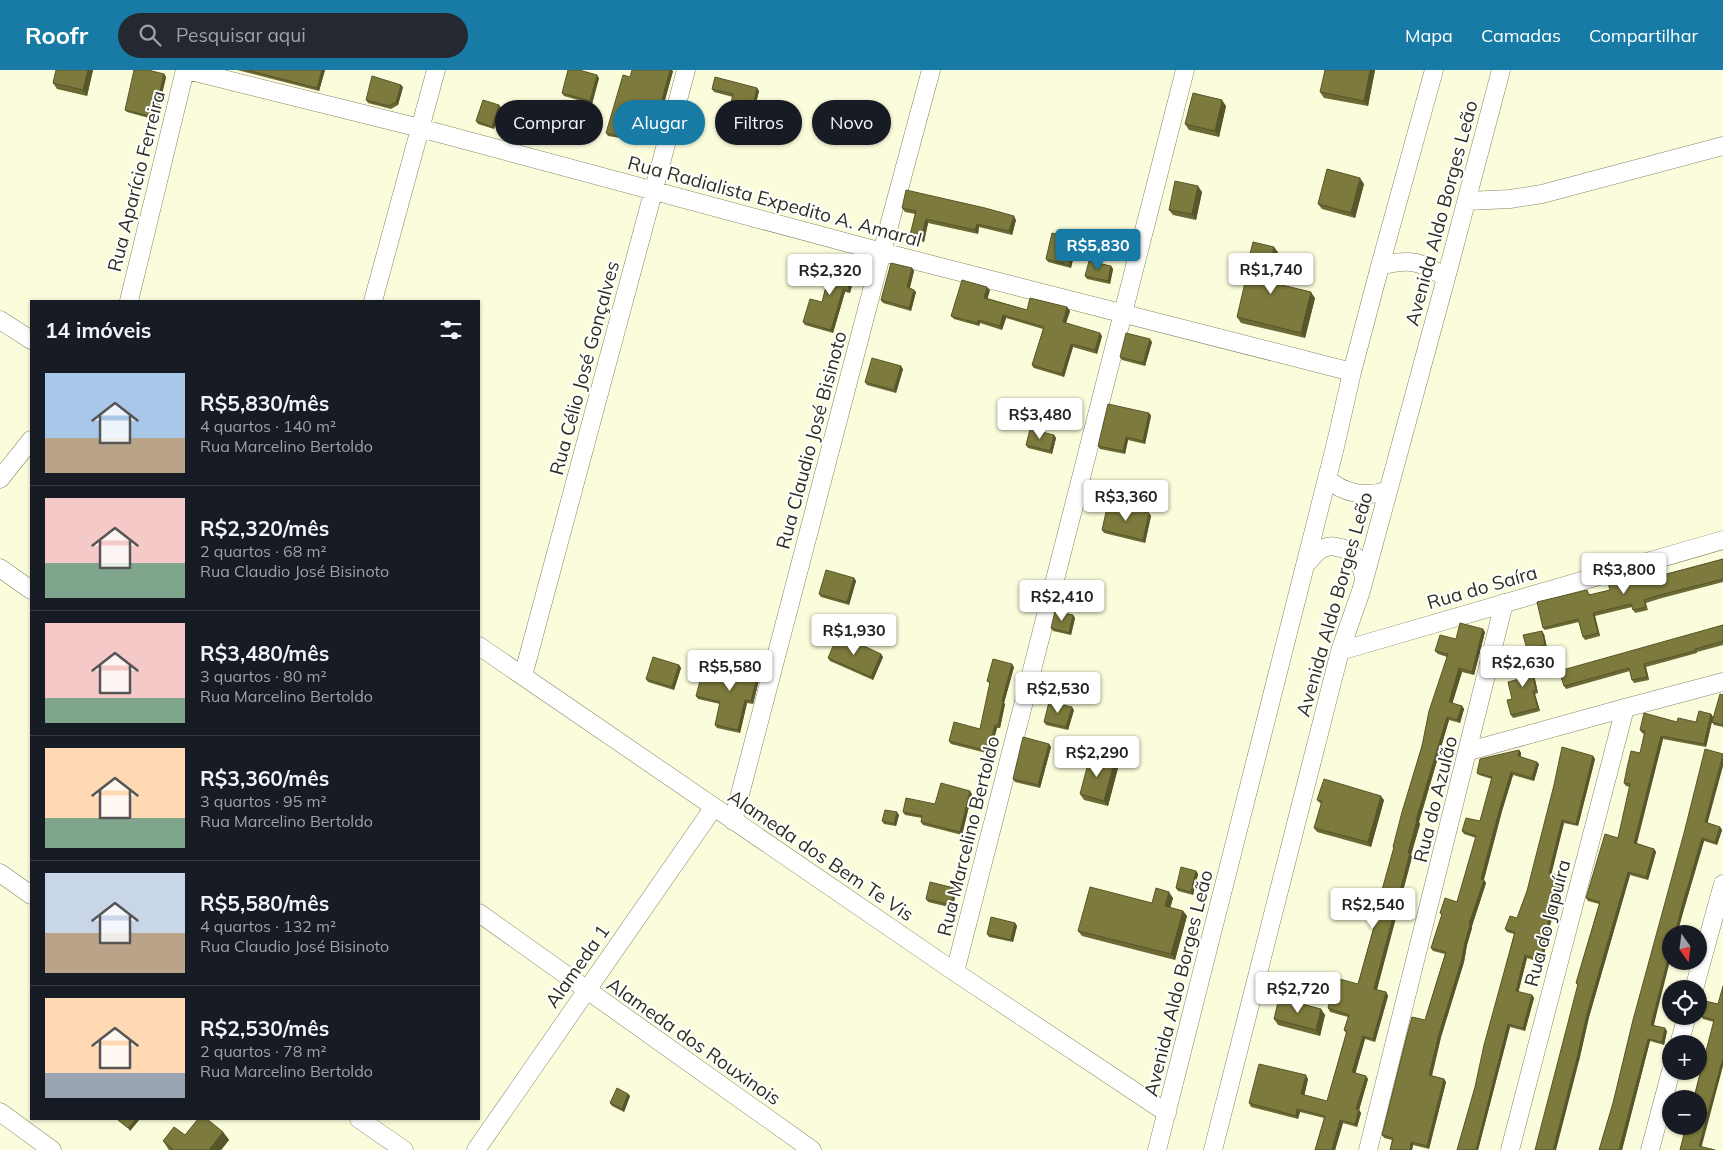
<!DOCTYPE html>
<html lang="pt">
<meta charset="utf-8">
<style>
:root{--surface:#171b24;--page:#242831;--text:#f1f3f6;--muted:#9ea1a6;--line:#363941;--accent:#177ba6}
body{margin:0;font-family:Mulish,sans-serif;background:var(--page);color:var(--text);height:100vh;display:flex;flex-direction:column;font-size:19px;white-space:nowrap}
*{box-sizing:border-box;margin:0}
p{font-size:16px;color:var(--muted)}
.icon{flex:none;width:28px;height:28px;fill:none;stroke:currentColor;stroke-width:2;stroke-linecap:round;stroke-linejoin:round}
.map{position:relative;flex:1;overflow:hidden}
.drawer{position:absolute;left:30px;top:230px;width:450px;height:820px;display:flex;flex-direction:column;background:var(--surface);border-radius:0px;box-shadow:0 1px 4px #0004}
.drawer>*{flex:none}
.banner{position:absolute;left:495px;top:30px;width:475px;height:45px;display:flex;gap:10px}
.needle{width:32px;rotate:166deg}
.fabs{position:absolute;left:1662px;top:855px;display:grid;gap:10px}
.fabs a{display:grid;place-items:center;width:45px;height:45px;border-radius:50%;background:var(--surface);box-shadow:0 1px 4px #0004;font-size:25px}
.price{position:absolute;translate:-50% -42px;padding:0 11px;border-radius:5px;background:#fff;color:#222;font-size:16px;line-height:32px;filter:drop-shadow(0 1px 2px #0008)}
.price::after{content:'';position:absolute;left:50%;top:30px;width:15px;height:11px;margin-left:-8px;background:inherit;clip-path:polygon(0 0,100% 0,50% 100%)}
.price.on{background:var(--accent);color:#fff}
ul{padding:0;list-style:none}
li{display:flex;align-items:center;gap:15px;height:125px;padding:0 15px}
li+li{border-top:1px solid var(--line)}
li span{display:grid;place-items:center;flex:none;width:140px;height:100px;border-radius:0px;color:#555}
li>.icon{margin-inline-start:auto}
span .icon{width:60px;height:60px;fill:#fffc;stroke-width:1}
li b{font-size:21px}
h2{display:flex;justify-content:space-between;align-items:center;height:60px;padding:0 15px;font-size:21px}
.chip{padding:0 18px;border-radius:22px;background:var(--surface);box-shadow:0 1px 4px #0004;font-size:18px;line-height:45px}
.chip.on{background:var(--accent);color:#fff}
header{display:flex;align-items:center;gap:30px;box-sizing:border-box;height:70px;padding:0 25px;background:var(--accent);color:#fff}
header strong{font-size:24px}
nav{display:flex;gap:28px;margin-inline-start:auto;font-size:18px}
.search{width:350px;height:45px;background:var(--page);display:flex;align-items:center;gap:12px;box-sizing:border-box;padding:0 18px;border-radius:28px;color:var(--muted);font-size:19px}
.map>svg:first-child{display:block}
.lines{fill:none;stroke-linecap:round;stroke-linejoin:round}
.minor-casing{stroke:#858568;stroke-width:19}
.minor{stroke:#fff;stroke-width:18}
.wall{fill:#6b6934}
.shaded-wall{fill:#57552a}
.building{fill:#7c7a3c;stroke:#57552a}
.labels{text-anchor:middle;dominant-baseline:central;stroke-width:4;stroke-linejoin:round;paint-order:stroke}
.street-label{font-size:19px;fill:#2e2e21;stroke:#fff}
</style>
<header>
<strong>Roofr</strong>
<div class="search"><svg class="icon" aria-label="search" viewBox="0 0 24 24"><circle cx="10" cy="10" r="6"/><path d="M15 15l6 6"/></svg>Pesquisar aqui</div>
<nav><a>Mapa</a><a>Camadas</a><a>Compartilhar</a></nav>
</header>
<div class="map">
<svg width="1723" height="1080" viewBox="0 0 1723 1080">
<rect width="100%" height="100%" fill="#fbfcdb"/>
<g class="lines">
<g class="minor-casing">
<path id="minor" d="M187 0 420 58 882 182 1352 302
M1467 131 1510 129 1542 124 1723 76
M1380 196C1410 188 1421 191 1446 208
M129 231 185 0
M373 231 436 0
M0 250 31 270
M1327 408C1343 424 1368 428 1388 420
M0 409 31 370
M1306 494C1311 489 1317 480 1324 478 1328 476 1333 476 1336 477 1354 479 1360 491 1364 507
M0 498 31 520
M479 576 955 902 1167 1043
M1340 581 1723 470
M523 606 686 0
M1469 681 1625 638 1723 612
M733 751 882 182 931 0
M0 803 31 825
M479 843 812 1080
M955 902 1185 0
M1694 919 1723 814
M1679 974 1687 946
M0 1042 52 1080
M359 1049 404 1080
M476 1080 714 737
M1157 1080 1335 377 1352 302 1380 196 1434 0
M1213 1080 1340 581 1361 521 1446 208 1501 0
M1368 1080 1504 533
M1510 1080 1625 638
M1650 1080 1671 1001"/>
</g>
<use href="#minor" class="minor"/>
</g>
<path class="wall" d="M93 0 87 26 57 19 53 13Z
M237 0H325L319 21Z
M1375 0 1368 36 1324 28 1320 22Z
M673 1 655 66 622 57 620 68 608 66 606 63 630 7Z
M164 4 166 7 156 50 127 42 125 40Z
M599 8 592 34 564 26 562 23Z
M403 17 398 35 391 39 368 33 366 30Z
M757 18 759 21 754 41 733 36 731 33 733 27 714 22 712 19Z
M499 35 501 38 494 59 478 54 476 51Z
M1226 36 1219 67 1189 60 1185 54Z
M568 58 563 75 545 70 543 67Z
M1364 114 1355 148 1322 139 1318 134Z
M1202 122 1196 150 1173 145 1169 140Z
M902 138 1016 150 1012 165 979 157 978 164 928 153 924 172 913 169 910 165 915 144 905 142Z
M1077 172 1071 198 1048 192 1046 189Z
M1278 182 1270 213 1315 228 1305 268 1241 253 1237 247 1247 206 1245 204Z
M1111 196 1113 199 1110 214 1087 209 1085 206Z
M857 197 850 223 845 222 833 263 805 255 803 252Z
M912 198 914 201 910 218 916 222 911 241 883 233 881 230Z
M990 220 987 228 1027 240 1067 237 1070 241 1066 253 1102 266 1097 284 1073 277 1064 307 1034 298 1032 295 1043 259 1006 248 1002 260 980 253 979 256 954 249 951 246Z
M1152 272 1145 296 1122 290 1120 287Z
M903 299 896 323 867 315 865 312Z
M1149 343 1151 346 1145 374 1128 370 1125 384 1100 379 1098 376Z
M1054 365 1056 368 1052 384 1028 378 1026 375Z
M1149 443 1151 446 1145 473 1104 463 1102 460Z
M1723 489V512L1662 528 1646 533 1648 540 1635 543 1632 537 1595 546 1600 566 1585 570 1583 567 1579 552 1545 560 1543 558 1589 523 1590 525 1610 520 1626 510 1654 498 1656 501 1657 506Z
M854 508 856 511 849 535 821 527 819 524Z
M1073 545 1075 548 1071 565 1053 561 1051 558Z
M1723 555V575L1697 582V583L1646 597 1649 610 1634 613 1632 610 1630 601 1566 619 1564 616Z
M1485 562 1474 605 1462 602 1452 633 1462 636 1464 639 1460 653 1449 650 1419 752 1420 754 1411 785 1412 787 1377 920 1386 922 1388 926 1375 972 1365 969 1355 1003 1368 1009 1359 1040 1361 1043 1357 1057 1343 1053 1335 1080H1315L1324 1048 1300 1042 1298 1049 1251 1037 1249 1033 1308 1009 1304 1025 1327 1031 1346 963 1344 960 1348 947 1330 942 1328 938 1358 914 1377 844V843L1381 828 1380 827 1394 778 1393 777 1447 587 1438 584 1435 581 1456 569Z
M1544 564 1547 578 1529 582 1527 579Z
M881 584 883 587 873 610 830 591 828 588Z
M1535 590 1538 604 1534 605 1538 623 1535 624 1540 641 1513 648 1511 645 1519 609Z
M679 595 681 598 674 620 648 612 646 609Z
M1014 597 1004 633 1005 634 1000 658H997L990 684 951 674 949 671 980 659 990 614 987 611Z
M759 599 761 602 753 634 747 633 740 663 717 658 715 655 720 634 698 629 696 626 718 611Z
M1723 625V657L1714 655 1712 652Z
M1074 640 1068 660 1046 655 1044 652Z
M1711 644 1713 647 1706 677 1663 669 1637 773 1654 779 1656 782 1648 810 1630 805 1589 947 1579 991 1578 916 1576 913 1599 834 1588 831 1586 828 1618 768 1630 717 1626 716 1624 713 1640 683 1644 664 1642 663 1640 660 1677 652H1696Z
M1049 674 1051 677 1040 718 1015 712 1013 709Z
M1519 680 1521 683V687L1539 694 1534 711 1513 705 1502 741 1484 810 1486 813 1472 856V858L1467 875 1464 892 1441 967 1432 1006 1444 1009 1446 1012 1429 1079 1413 1075 1412 1080H1390L1392 1070 1384 1068 1382 1065 1425 950 1445 884 1433 881 1431 878 1442 845 1440 843 1457 832 1476 768 1464 764 1462 761 1480 751 1492 709 1479 705 1477 703Z
M1593 686 1595 689 1578 756 1564 753 1551 803 1562 806 1564 809 1544 873 1546 876 1542 893 1527 888 1518 922 1532 925 1534 928 1525 961 1510 957 1478 1080H1457L1475 1017 1514 864 1507 862 1505 859 1517 848 1527 821Z
M1114 693 1118 698 1108 736 1084 730 1080 724Z
M972 724 962 765 923 755 921 752 922 748 905 745 903 742Z
M1317 730H1384L1371 777 1317 762 1314 758 1321 734Z
M899 745 896 756 884 754 882 751Z
M1707 753 1720 757 1722 760 1717 775 1704 771 1684 839 1677 864H1671L1654 955 1667 961 1664 975 1650 971 1622 1080H1599L1613 1033 1633 950Z
M1196 801 1198 804 1193 825 1178 821 1176 818Z
M954 818 956 821 953 838 928 832 926 829Z
M1173 828 1170 838 1183 841 1187 846 1175 890 1082 866 1078 861 1152 833Z
M1015 853 1017 856 1013 872 989 867 987 864Z
M1723 916V996L1680 1080 1700 1002 1698 1001H1699V983L1705 985 1714 952 1703 949 1701 946 1718 934Z
M1321 939 1325 945 1320 966 1278 955 1274 949Z
M628 1024 630 1026 624 1042 612 1036 610 1033Z
M223 1062 229 1070 221 1080H169L163 1071 185 1065Z"/>
<path class="shaded-wall" d="M88 0H93L87 26 83 20Z
M322 0H325L319 21 317 18Z
M670 0H672L673 1 655 66 653 63Z
M1370 0H1375L1368 36 1364 31Z
M164 4 166 7 156 50 154 47Z
M597 5 599 8 592 34 590 31Z
M401 15 403 17 398 35 396 32Z
M757 18 759 21 754 41 752 38Z
M1222 30 1226 36 1219 67 1215 61Z
M499 35 501 38 494 59 492 57Z
M620 54 622 57 620 68 618 66Z
M566 56 568 58 563 75 561 72Z
M1360 108 1364 114 1355 148 1351 143Z
M1198 116 1202 122 1196 150 1192 144Z
M1014 146 1016 150 1012 165 1009 161Z
M926 149 928 153 924 172 921 168Z
M977 154 979 157 978 164 975 160Z
M1075 169 1077 172 1071 198 1069 195Z
M1274 177 1278 182 1269 217 1265 211Z
M855 195 857 197 850 223 848 220Z
M1111 196 1113 199 1110 214 1108 211Z
M912 198 914 201 909 220 907 217Z
M987 217 990 220 987 231 984 228Z
M843 219 845 222 833 263 831 260Z
M914 220 916 222 911 241 909 238Z
M1311 222 1315 228 1305 268 1301 263Z
M1067 237 1070 241 1065 256 1063 252Z
M1003 245 1006 248 1002 260 1000 256Z
M978 250 980 253 979 256 977 253Z
M1100 263 1102 266 1097 284 1095 280Z
M1150 269 1152 272 1145 296 1143 293Z
M1071 274 1073 277 1064 307 1062 304Z
M901 296 903 299 896 323 894 320Z
M1149 343 1151 346 1145 374 1143 371Z
M1054 365 1056 368 1052 384 1050 381Z
M1126 367 1128 370 1125 384 1123 381Z
M1149 443 1151 446 1145 473 1143 470Z
M854 508 856 511 849 535 847 532Z
M1593 543 1595 546 1600 566 1598 563Z
M1073 545 1075 548 1071 565 1069 563Z
M1483 559 1485 562 1474 605 1472 602Z
M1542 561 1544 564 1547 578 1545 575Z
M881 584 883 587 873 610 871 607Z
M1533 587 1535 590 1538 604 1536 601Z
M1012 594 1014 597 1004 633 1005 634 1000 658 998 655 1002 631Z
M1644 594 1646 597 1649 610 1647 607Z
M679 595 681 598 674 620 672 617Z
M1459 598 1462 602 1452 635 1449 632Z
M759 599 761 602 753 634 751 631Z
M1532 602 1534 605 1538 623 1536 620Z
M1533 621 1535 624 1540 641 1538 638Z
M745 630 747 633 740 663 738 660Z
M1462 636 1464 639 1460 653 1457 650Z
M1072 637 1074 640 1068 660 1066 657Z
M1711 644 1713 647 1706 677 1704 674Z
M1447 647 1449 650 1419 752 1420 754 1411 785 1412 787 1376 922 1374 919 1416 750Z
M995 655 997 658 990 684 988 681Z
M1661 666 1663 669 1636 775 1634 773Z
M1049 674 1051 677 1040 718 1038 715Z
M1519 680 1521 683 1520 689 1518 686Z
M1723 685V696L1707 755 1705 752Z
M1593 686 1595 689 1578 756 1576 754Z
M1537 692 1539 694 1534 711 1532 708Z
M1114 693 1118 698 1108 736 1104 731Z
M1511 702 1513 705 1502 741 1483 812 1481 809 1500 738Z
M970 721 972 724 962 765 960 762Z
M1381 726 1384 730 1371 777 1368 772Z
M897 742 899 745 896 756 894 754Z
M1562 750 1564 753 1551 806 1549 803Z
M1720 757 1722 760 1717 775 1715 772Z
M1702 768 1704 771 1684 839 1677 864H1675L1682 836Z
M1654 779 1656 782 1648 810 1646 807Z
M1196 801 1198 804 1193 825 1191 822Z
M1628 802 1630 805 1589 947 1579 991 1556 1080H1553L1587 944Z
M1562 806 1564 809 1544 876 1542 873Z
M1484 810 1486 813 1472 856V858L1467 875 1464 892 1441 967 1431 1008 1429 1005 1439 964 1469 854Z
M954 818 956 821 953 838 951 835Z
M1169 822 1173 828 1169 842 1165 836Z
M1183 841 1187 846 1175 890 1171 884Z
M1015 853 1017 856 1013 872 1011 870Z
M1544 873 1546 876 1542 893 1540 890Z
M1671 877V887L1653 958 1651 955Z
M1525 885 1527 888 1518 924 1516 921Z
M1386 922 1388 926 1375 972 1373 969Z
M1532 925 1534 928 1525 961 1523 958Z
M1321 939 1325 945 1320 966 1316 960Z
M1508 954 1510 957 1478 1080H1476Z
M1665 958 1667 961 1664 975 1662 972Z
M1363 966 1365 969 1355 1005 1352 1002Z
M1648 969 1650 971 1622 1080H1619Z
M1722 988 1723 996 1701 1079 1699 1076Z
M1306 1005 1308 1009 1304 1027 1301 1024Z
M1366 1006 1368 1009 1359 1040 1361 1043 1357 1057 1355 1054 1356 1039Z
M1444 1009 1446 1012 1429 1079 1427 1076Z
M628 1024 630 1026 624 1042 622 1039Z
M1297 1039 1300 1042 1298 1049 1296 1046Z
M136 1049H140L130 1061 128 1058Z
M1340 1050 1343 1053 1335 1080H1332Z
M223 1062 229 1070 221 1080H209Z
M1411 1072 1413 1075 1412 1080H1410Z"/>
<path class="building" d="M56 0H88L83 20 53 13Z
M134 0H148L164 4 154 47 125 40Z
M247 0H322L317 18Z
M568 0H579L597 5 590 31 562 23Z
M632 0H670L653 63 620 54 618 66 606 63 623 5 630 7Z
M1325 0H1370L1364 31 1320 22Z
M372 6 401 15 396 32 389 36 366 30Z
M715 7 757 18 752 38 731 33 733 24 712 19Z
M1193 23 1222 30 1215 61 1185 54Z
M483 30 499 35 492 57 476 51Z
M548 50 566 56 561 72 543 67Z
M1327 99 1360 108 1351 143 1318 134Z
M1175 111 1198 116 1192 144 1169 140Z
M906 120 985 138 1014 146 1009 161 977 154 975 160 926 149 921 168 910 165 916 141 902 138Z
M1052 163 1075 169 1069 195 1046 189Z
M1253 172 1274 177 1265 211 1311 222 1301 263 1237 247 1247 204H1245Z
M833 189 855 195 848 220 843 219 831 260 803 252 810 229 822 232Z
M1089 191 1111 196 1108 211 1085 206Z
M891 193 912 198 907 217 914 220 909 238 881 230Z
M962 210 987 217 984 228 1027 240 1030 228 1067 237 1063 252 1100 263 1095 280 1071 274 1062 304 1032 295 1044 257 1003 245 1000 256 978 250 977 253 951 246Z
M1126 263 1150 269 1143 293 1120 287Z
M872 288 901 296 894 320 865 312Z
M1108 334 1149 343 1143 371 1126 367 1123 381 1098 376Z
M1030 359 1054 365 1050 381 1026 375Z
M1108 433 1149 443 1143 470 1102 460Z
M1723 489V509L1660 525 1644 530 1646 537 1633 540 1631 534 1593 543 1598 563 1583 567 1578 549 1543 558 1537 532 1587 520 1589 525 1610 520 1608 513 1626 510 1625 506 1654 498 1656 507Z
M826 500 854 508 847 532 819 524Z
M1055 541 1073 545 1069 563 1051 558Z
M1460 553 1483 559 1472 602 1459 598 1449 632 1462 636 1457 650 1447 647 1416 750H1417L1408 783H1410L1374 919 1386 922 1373 969 1363 966 1352 1002 1366 1006 1356 1039H1359L1355 1054 1340 1050 1332 1080H1315L1325 1046 1297 1039 1296 1046 1249 1033 1259 994 1306 1005 1301 1024 1327 1031 1347 961 1344 960 1349 945 1328 938 1336 908 1358 914 1378 843H1377L1382 827H1380L1394 777H1393L1402 742 1422 676 1429 641 1448 584 1435 581 1440 565 1456 569Z
M1723 555V571L1695 579V581L1644 594 1647 607 1632 610 1629 598 1564 616 1559 601Z
M1542 561 1545 575 1527 579 1523 565Z
M838 564 881 584 871 607 828 588Z
M653 587 679 595 672 617 646 609Z
M1533 587 1536 601 1532 602 1536 620 1533 621 1538 638 1511 645 1507 630 1512 629 1508 612 1519 609 1514 591Z
M993 589 1012 594 1002 631 1003 632 998 655H995L988 681 949 671 954 652 980 659 990 612 987 611Z
M723 590 759 599 751 631 745 630 738 660 715 655 720 632 696 626 701 607 718 611Z
M1720 624 1723 625V655L1712 652Z
M1049 632 1072 637 1066 657 1044 652Z
M1699 641 1711 644 1704 674 1661 666 1634 773 1654 779 1646 807 1628 802 1587 944 1577 988 1553 1080H1535L1578 914 1576 913 1600 832 1586 828 1605 764 1618 768 1630 714 1624 713 1627 698 1631 681 1640 683 1645 661 1640 660 1644 643 1677 652 1678 648 1696 652Z
M1023 667 1049 674 1038 715 1013 709Z
M1562 677 1593 686 1576 754 1562 750 1549 803 1562 806 1542 873H1544L1540 890 1525 885 1516 921 1532 925 1523 958 1508 954 1476 1080H1457L1475 1017 1484 975 1515 862 1505 859 1510 846 1517 848 1527 821 1554 715Z
M1705 679 1723 684 1705 752 1720 757 1715 772 1702 768 1682 836 1675 864H1671V877L1651 955 1665 958 1662 972 1648 969 1619 1080H1599L1613 1033 1633 950 1684 763Z
M1519 680 1518 686 1537 692 1532 708 1511 702 1500 738 1481 809 1484 810 1469 854 1470 855 1465 872 1462 889 1439 964 1429 1005 1444 1009 1427 1076 1411 1072 1410 1080H1390L1393 1068 1382 1065 1407 965 1412 947 1425 950 1446 882 1431 878 1442 844 1440 843 1445 828 1457 832 1476 766 1462 761 1466 748 1480 751 1492 707 1477 703 1480 689Z
M1090 686 1114 693 1104 731 1080 724Z
M1324 709 1381 726 1368 772 1314 758 1322 731 1317 730Z
M941 713 970 721 960 762 921 752 922 746 903 742 906 728 935 734Z
M885 740 897 742 894 754 882 751Z
M1181 797 1196 801 1191 822 1176 818Z
M930 812 954 818 951 835 926 829Z
M1090 817 1152 833 1156 818 1169 822 1165 836 1183 841 1171 884 1078 861Z
M991 847 1015 853 1011 870 987 864Z
M1723 916V988L1699 1076 1715 1080H1680L1686 1056H1699V1029H1694L1701 1000 1699 999V983L1705 985 1714 950 1701 946 1705 931 1718 934Z
M1279 928 1321 939 1316 960 1274 949Z
M617 1018 628 1024 622 1039 610 1033Z
M120 1049H136L128 1058 118 1050Z
M198 1049H207L223 1062 209 1080H174L163 1071 174 1057 185 1065Z"/>
<g class="labels">
<g class="street-label">
<text transform="translate(136 111) rotate(-76)">Rua Aparício Ferreira</text>
<text transform="translate(775 131) rotate(15)">Rua Radialista Expedito A. Amaral</text>
<text transform="translate(1441 143) rotate(-75)">Avenida Aldo Borges Leão</text>
<text transform="translate(584 298) rotate(-75)">Rua Célio José Gonçalves</text>
<text transform="translate(811 370) rotate(-75)">Rua Claudio José Bisinoto</text>
<text transform="translate(1482 517) rotate(-16)">Rua do Saíra</text>
<text transform="translate(1334 534) rotate(-74)">Avenida Aldo Borges Leão</text>
<text transform="translate(1435 729) rotate(-76)">Rua do Azulão</text>
<text transform="translate(968 766) rotate(-76)">Rua Marcelino Bertoldo</text>
<text transform="translate(821 785) rotate(34)">Alameda dos Bem Te Vis</text>
<text transform="translate(1547 853) rotate(-75)">Rua do Japuíra</text>
<text transform="translate(577 896) rotate(-55)">Alameda 1</text>
<text transform="translate(1178 913) rotate(-76)">Avenida Aldo Borges Leão</text>
<text transform="translate(694 971) rotate(35)">Alameda dos Rouxinois</text>
</g>
</g>
</svg>
<div class="fabs">
<a><svg class="needle" viewBox="-14 -14 28 28"><path d="M0-13l5 13h-10z" fill="#e53935"/><path d="M0 13l5-13h-10z" fill="#9ea1a6"/></svg></a>
<a><svg class="icon" aria-label="locate" viewBox="0 0 24 24"><circle cx="12" cy="12" r="6"/><path d="M12 2v4M12 18v4M2 12h4M18 12h4"/></svg></a>
<a>+</a>
<a>−</a>
</div>
<b class="price on" style="left:1098px;top:201px">R$5,830</b>
<b class="price" style="left:1271px;top:225px">R$1,740</b>
<b class="price" style="left:830px;top:226px">R$2,320</b>
<b class="price" style="left:1040px;top:370px">R$3,480</b>
<b class="price" style="left:1126px;top:452px">R$3,360</b>
<b class="price" style="left:1624px;top:525px">R$3,800</b>
<b class="price" style="left:1062px;top:552px">R$2,410</b>
<b class="price" style="left:854px;top:586px">R$1,930</b>
<b class="price" style="left:1523px;top:618px">R$2,630</b>
<b class="price" style="left:730px;top:622px">R$5,580</b>
<b class="price" style="left:1058px;top:644px">R$2,530</b>
<b class="price" style="left:1097px;top:708px">R$2,290</b>
<b class="price" style="left:1373px;top:860px">R$2,540</b>
<b class="price" style="left:1298px;top:944px">R$2,720</b>
<div class="banner">
<a class="chip">Comprar</a>
<a class="chip on">Alugar</a>
<a class="chip">Filtros</a>
<a class="chip">Novo</a>
</div>
<section class="drawer">
<h2>14 imóveis<svg class="icon" aria-label="filters" viewBox="0 0 24 24"><path d="M4 7h16M4 17h16"/><circle cx="9" cy="7" r="2"/><circle cx="15" cy="17" r="2"/></svg></h2>
<ul>
<li><span style="background:linear-gradient(#a9c7e8 65%,#b9a48a 0)"><svg class="icon" aria-label="home" viewBox="0 0 24 24"><path d="M3 11l9-7 9 7M6 9v11h12V9"/></svg></span><div><b>R$5,830/mês</b><p>4 quartos · 140 m²</p><p>Rua Marcelino Bertoldo</p></div></li>
<li><span style="background:linear-gradient(#f6c9c9 65%,#7fa58c 0)"><svg class="icon" aria-label="home" viewBox="0 0 24 24"><path d="M3 11l9-7 9 7M6 9v11h12V9"/></svg></span><div><b>R$2,320/mês</b><p>2 quartos · 68 m²</p><p>Rua Claudio José Bisinoto</p></div></li>
<li><span style="background:linear-gradient(#f6c9c9 75%,#7fa58c 0)"><svg class="icon" aria-label="home" viewBox="0 0 24 24"><path d="M3 11l9-7 9 7M6 9v11h12V9"/></svg></span><div><b>R$3,480/mês</b><p>3 quartos · 80 m²</p><p>Rua Marcelino Bertoldo</p></div></li>
<li><span style="background:linear-gradient(#ffd9b3 70%,#7fa58c 0)"><svg class="icon" aria-label="home" viewBox="0 0 24 24"><path d="M3 11l9-7 9 7M6 9v11h12V9"/></svg></span><div><b>R$3,360/mês</b><p>3 quartos · 95 m²</p><p>Rua Marcelino Bertoldo</p></div></li>
<li><span style="background:linear-gradient(#c9d6e8 60%,#b9a48a 0)"><svg class="icon" aria-label="home" viewBox="0 0 24 24"><path d="M3 11l9-7 9 7M6 9v11h12V9"/></svg></span><div><b>R$5,580/mês</b><p>4 quartos · 132 m²</p><p>Rua Claudio José Bisinoto</p></div></li>
<li><span style="background:linear-gradient(#ffd9b3 75%,#9aa5b1 0)"><svg class="icon" aria-label="home" viewBox="0 0 24 24"><path d="M3 11l9-7 9 7M6 9v11h12V9"/></svg></span><div><b>R$2,530/mês</b><p>2 quartos · 78 m²</p><p>Rua Marcelino Bertoldo</p></div></li>
</ul>
</section>
</div>
